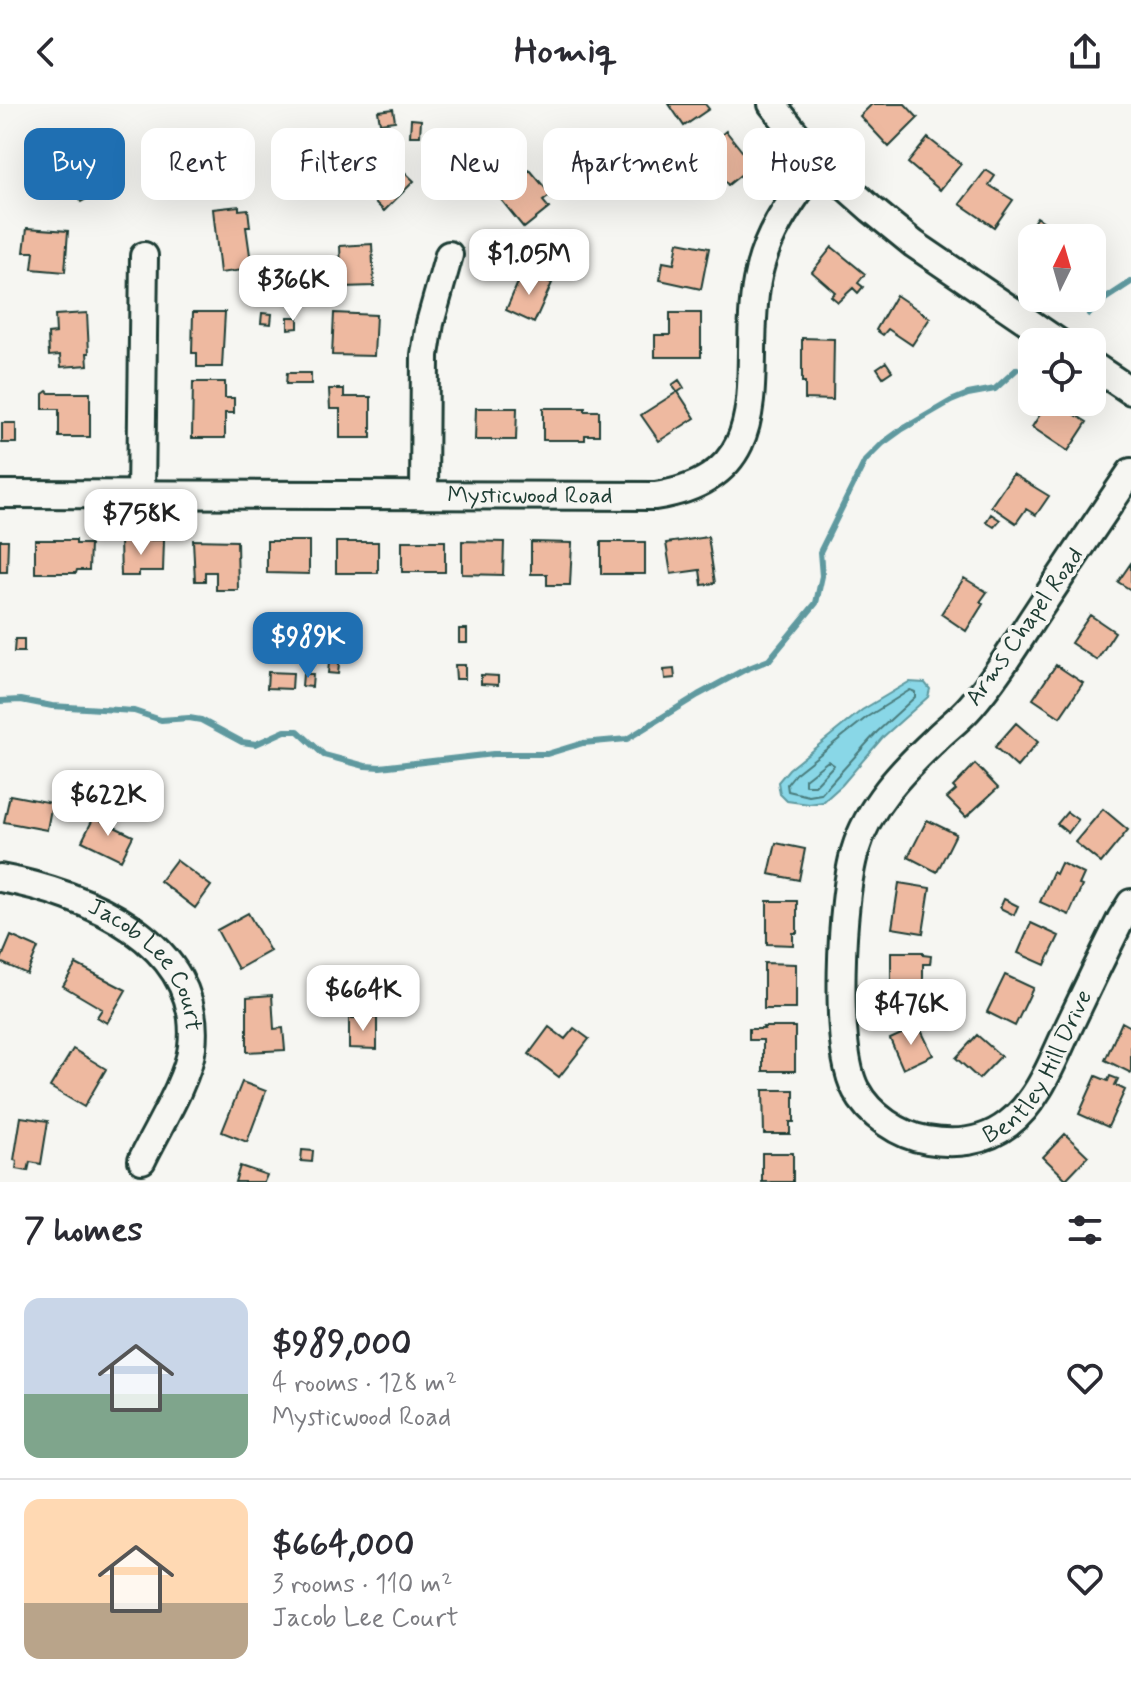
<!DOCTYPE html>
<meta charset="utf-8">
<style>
:root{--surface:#fff;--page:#f7f7f7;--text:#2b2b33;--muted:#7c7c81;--line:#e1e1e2;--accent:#1f6fb2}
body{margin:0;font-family:Mynerve,sans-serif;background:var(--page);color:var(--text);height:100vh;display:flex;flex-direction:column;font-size:30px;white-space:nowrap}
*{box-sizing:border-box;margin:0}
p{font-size:26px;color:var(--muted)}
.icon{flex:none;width:44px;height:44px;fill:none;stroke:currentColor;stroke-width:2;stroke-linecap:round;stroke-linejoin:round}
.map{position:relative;height:1078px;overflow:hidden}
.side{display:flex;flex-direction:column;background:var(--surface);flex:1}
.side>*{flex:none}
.banner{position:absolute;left:24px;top:24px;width:1084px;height:72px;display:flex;gap:16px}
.needle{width:52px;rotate:5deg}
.fabs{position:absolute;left:1018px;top:120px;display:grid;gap:16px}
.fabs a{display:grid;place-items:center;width:88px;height:88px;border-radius:16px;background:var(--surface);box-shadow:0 8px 32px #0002;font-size:40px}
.price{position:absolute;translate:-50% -68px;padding:0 18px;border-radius:16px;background:#fff;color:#222;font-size:26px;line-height:52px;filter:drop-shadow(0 2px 4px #0008)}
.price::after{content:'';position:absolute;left:50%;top:48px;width:24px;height:18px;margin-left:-12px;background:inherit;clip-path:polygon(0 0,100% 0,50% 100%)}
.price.selected{background:var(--accent);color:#fff}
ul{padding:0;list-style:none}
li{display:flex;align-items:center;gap:24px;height:200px;padding:0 24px}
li+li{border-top:2px solid var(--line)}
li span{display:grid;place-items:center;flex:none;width:224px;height:160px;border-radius:16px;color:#555}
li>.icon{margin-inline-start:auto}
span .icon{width:96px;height:96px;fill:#fffc;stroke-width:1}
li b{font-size:34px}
h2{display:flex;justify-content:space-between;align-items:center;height:96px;padding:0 24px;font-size:34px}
.tag{padding:0 28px;border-radius:16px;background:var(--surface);box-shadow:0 8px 32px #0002;font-size:28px;line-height:72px}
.tag.selected{background:var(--accent);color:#fff}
header{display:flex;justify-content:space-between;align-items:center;height:104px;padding:0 24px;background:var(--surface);font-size:36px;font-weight:700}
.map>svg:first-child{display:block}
.water{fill:#89d7e7;stroke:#5f999f;stroke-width:2}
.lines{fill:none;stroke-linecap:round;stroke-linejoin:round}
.shore{stroke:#497b7c;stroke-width:2}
.stream{stroke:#5f999f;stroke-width:6}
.building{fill:#eeb9a0;stroke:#1f3d34;stroke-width:2}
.minor-casing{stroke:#1f3d34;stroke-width:32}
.minor{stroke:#f6f6f2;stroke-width:26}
.labels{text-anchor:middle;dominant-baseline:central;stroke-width:8;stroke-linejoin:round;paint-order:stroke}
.street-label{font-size:24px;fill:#1f3d34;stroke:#f6f6f2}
</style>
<header><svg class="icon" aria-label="back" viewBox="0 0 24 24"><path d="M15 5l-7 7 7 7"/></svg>Homiq<svg class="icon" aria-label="share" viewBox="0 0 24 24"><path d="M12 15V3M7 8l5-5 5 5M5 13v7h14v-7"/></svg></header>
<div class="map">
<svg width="1131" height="1078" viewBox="0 0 1131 1078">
<rect width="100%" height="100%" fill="#f6f6f2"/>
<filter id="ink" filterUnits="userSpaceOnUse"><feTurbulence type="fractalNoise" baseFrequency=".0125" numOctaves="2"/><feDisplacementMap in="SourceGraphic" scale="16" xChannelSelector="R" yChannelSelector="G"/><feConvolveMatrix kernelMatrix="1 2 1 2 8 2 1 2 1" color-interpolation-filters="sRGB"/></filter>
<g filter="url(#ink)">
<path class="water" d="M909 578 925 579 930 585 928 593 883 633 842 681 823 698 809 700 787 697 780 690 778 678 789 665 862 606Z"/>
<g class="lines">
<path class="shore" d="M910 586 915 588V593L877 628 821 690 809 692 788 687 787 680 795 670 867 613Z
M828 657 834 661 815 681H805V675Z"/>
<path class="stream" d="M1089 210 1105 195 1131 178
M0 597 21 596 52 602 134 607 161 616 189 614 201 616 242 638 256 640 285 627H298L324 651 365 662 380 663 493 650H547L583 639 627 635 698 591 744 566 769 556 816 499 822 472 820 448 865 357 883 339 901 326 951 297 968 290 995 285 1017 265"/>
</g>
<path class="building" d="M669 0H705L709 5 684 22Z
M872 0H905L918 14 889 43 860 12Z
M393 5 395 17 380 19 378 7Z
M411 15 421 16 420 32H410Z
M726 27 753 61 728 81 713 62 704 69 692 55Z
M448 29 473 30 470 76 428 73 431 41 447 42Z
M928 34 961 60 940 86 908 59Z
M163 39 200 58 186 87 148 68Z
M103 49 119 77 81 98 65 71Z
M391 55 414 77 384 107 361 84Z
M530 66 551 91 543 97 549 104 524 124 498 92Z
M986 66 995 72 989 81 1013 96 994 123 960 100Z
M626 80 632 87 623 94 617 87Z
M239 102V106L248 105 250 123H246L252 165 220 169 213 105Z
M1037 113 1068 134H1032V148L1019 140Z
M27 124 68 127 65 168 32 165 34 148H24Z
M678 138 709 144 701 185 660 176 663 158 674 160Z
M372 140 374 182 342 183 340 142Z
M832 143 865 170 858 179 863 183 858 189 853 184 838 198 831 192 835 188 812 168Z
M523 167 552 179 534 219 506 206Z
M268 181 282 183 280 196 266 194Z
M896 191 930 214 912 241 888 225 883 231 876 226Z
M193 208H225L222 263H197V249H192Z
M87 209 89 249H87L88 261 61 263 60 251 49 252 48 230 56 229 55 211Z
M262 209 272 210 271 220 261 219Z
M334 209 376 211 374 252 332 251Z
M670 209H701V253H655V231H670Z
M288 213H298V224L288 225Z
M802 234 834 235 833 296 805 295V278H802Z
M886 258 892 267 883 273 877 264Z
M287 269H311V280H286Z
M679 276 684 284 678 288 695 314 659 337 641 311 677 288 672 281Z
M193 278H225V294H234V309H225V334H192Z
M329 285H344V293H371V334H340V305H330Z
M47 287 49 289H90V333H59V305H43V290Z
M1048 298H1054L1087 318 1068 347 1032 323Z
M476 304H517L516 336H475Z
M543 304H585V307H599V331H585V336H543Z
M2 319H16V339H2Z
M1013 370 1049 392 1036 411 1026 405 1016 419 991 402Z
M991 410 1000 416 994 423 986 418Z
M708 433 715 479 702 481 700 466 671 470 666 439Z
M0 436H8L7 468H0Z
M35 436H76V440H90L89 466H77L76 469H35Z
M120 436H164L163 467H139V472H121Z
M193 436 237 437 238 486H216V468H205V477H195Z
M267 437H309V470L267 469Z
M402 437H445V468H402Z
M462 437 504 438 503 471 462 470Z
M336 438H378V469H336Z
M531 438 572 439 570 481H547V470H531Z
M601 438H645V470H601Z
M1131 459V486L1118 478Z
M964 474 987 488 980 498 983 500 966 527 941 510Z
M1090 511 1115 528 1097 556 1071 539Z
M459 525H467V539H459Z
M15 535H24V548H14Z
M330 548 340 549 338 570 328 569Z
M455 561H465V575H456Z
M1056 561 1083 579 1060 613 1033 595Z
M674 565 675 574 665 575 664 566Z
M268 568 293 569 292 585 267 584Z
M303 570H313L312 583 302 582Z
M481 571 498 572V581L481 580Z
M1016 619 1038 638 1017 663 995 643Z
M975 660 998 684 966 713 947 694 956 686 953 683Z
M10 691 52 699 47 726 4 718Z
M1103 705 1128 726 1101 759 1075 738Z
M1067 708 1078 716 1068 729 1057 720Z
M94 713 133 732 121 756 82 737Z
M927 716 956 730 937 768 908 753Z
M776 739 805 745 799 776 769 770Z
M176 756 211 782 195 804 160 777Z
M1061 759 1084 770 1079 781 1082 782 1069 811 1040 798 1053 768 1056 770Z
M899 779 930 784 923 829 892 824Z
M1004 795 1018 802 1014 811 1000 804Z
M767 797H797V829H793V841L767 840Z
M248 809 270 847 238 865 217 826Z
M1031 819 1059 832 1045 861 1018 849Z
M11 832 38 844 27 870 0 858Z
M891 848H923V851L931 852 930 860H923V890L891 889Z
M764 859 796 860V905H764Z
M76 860 126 886 107 919 97 913 102 905 63 882Z
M1005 871 1033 884 1015 922 987 908Z
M272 891 274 925 283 924 285 946 247 948V893Z
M349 914H377V945L349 944Z
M1122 918 1131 923V969L1105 956Z
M919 922 933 951 903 965 890 935Z
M549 923 565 935 574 924 589 935 559 973 529 950Z
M763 923H795V967H763V936H749V925H764Z
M977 931 1001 952 979 975 956 954Z
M73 945 106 965 84 1003 50 983Z
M1096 972 1108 977 1110 972 1118 975 1115 981 1125 986 1108 1023 1079 1010Z
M242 978 266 987 247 1038 222 1028Z
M763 986H794V1018H790V1030H764Z
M21 1013 48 1017 41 1060 30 1058 28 1067 16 1065 17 1057 14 1056Z
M1065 1030 1088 1052 1066 1075 1043 1053Z
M302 1046 313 1047 312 1058 301 1057Z
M762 1049H793V1078H762Z
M240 1062 267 1071 264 1078H235Z"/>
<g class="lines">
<g class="minor-casing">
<g id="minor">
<path d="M772 0 819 59 871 105 914 140 1058 238"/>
<path d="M1092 261 1131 287"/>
<path id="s1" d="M1131 368C1100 414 1068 461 1037 508 1016 540 996 573 971 602 961 614 947 624 936 635 903 666 868 702 855 747 841 792 833 945 856 986 869 1011 900 1032 927 1036 955 1041 985 1038 1008 1020 1040 996 1054 953 1071 918 1087 884 1104 849 1121 815L1131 799"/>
<path id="s2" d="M0 390 655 392C784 372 740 266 757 177 765 130 792 96 819 59"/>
<path d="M141 391 144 152"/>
<path d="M424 391 425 251 430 219 449 151"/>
<path id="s3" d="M0 774C85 789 204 839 192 943 188 976 157 1025 142 1056"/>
</g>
</g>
<use href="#minor" class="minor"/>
</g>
</g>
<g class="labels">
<g class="street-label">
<text stroke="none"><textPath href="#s2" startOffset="530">Mysticwood Road</textPath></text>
<text transform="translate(1025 523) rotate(-55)">Arms Chapel Road</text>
<text stroke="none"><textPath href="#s3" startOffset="180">Jacob Lee Court</textPath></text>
<text stroke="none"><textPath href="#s1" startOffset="952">Bentley Hill Drive</textPath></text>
</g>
</g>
</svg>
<div class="fabs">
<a><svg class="needle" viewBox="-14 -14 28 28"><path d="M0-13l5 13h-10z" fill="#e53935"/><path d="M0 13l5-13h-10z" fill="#7c7c81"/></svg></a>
<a><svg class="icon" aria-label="locate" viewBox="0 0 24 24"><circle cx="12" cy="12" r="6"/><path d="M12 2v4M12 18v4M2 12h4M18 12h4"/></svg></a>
</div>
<b class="price" style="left:529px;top:193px">$1.05M</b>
<b class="price" style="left:293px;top:219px">$366K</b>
<b class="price" style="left:141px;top:453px">$758K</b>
<b class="price selected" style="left:308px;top:576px">$989K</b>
<b class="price" style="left:108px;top:734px">$622K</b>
<b class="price" style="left:363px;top:929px">$664K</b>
<b class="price" style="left:911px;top:943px">$476K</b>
<div class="banner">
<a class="tag selected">Buy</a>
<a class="tag">Rent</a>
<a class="tag">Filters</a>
<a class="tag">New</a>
<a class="tag">Apartment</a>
<a class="tag">House</a>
</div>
</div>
<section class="side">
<h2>7 homes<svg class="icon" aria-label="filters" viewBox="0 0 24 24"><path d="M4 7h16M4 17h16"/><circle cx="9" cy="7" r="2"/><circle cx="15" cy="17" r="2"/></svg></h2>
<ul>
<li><span style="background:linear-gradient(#c9d6e8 60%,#7fa58c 0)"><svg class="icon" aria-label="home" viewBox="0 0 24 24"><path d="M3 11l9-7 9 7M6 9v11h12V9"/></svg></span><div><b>$989,000</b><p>4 rooms · 128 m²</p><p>Mysticwood Road</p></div><svg class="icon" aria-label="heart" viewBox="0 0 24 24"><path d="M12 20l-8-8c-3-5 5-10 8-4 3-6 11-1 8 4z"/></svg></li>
<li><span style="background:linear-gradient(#ffd9b3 65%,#b9a48a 0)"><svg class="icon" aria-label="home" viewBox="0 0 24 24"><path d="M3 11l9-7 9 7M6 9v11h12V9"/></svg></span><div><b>$664,000</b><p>3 rooms · 110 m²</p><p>Jacob Lee Court</p></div><svg class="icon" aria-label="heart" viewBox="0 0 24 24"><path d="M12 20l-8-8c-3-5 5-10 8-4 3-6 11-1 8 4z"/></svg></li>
</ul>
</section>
